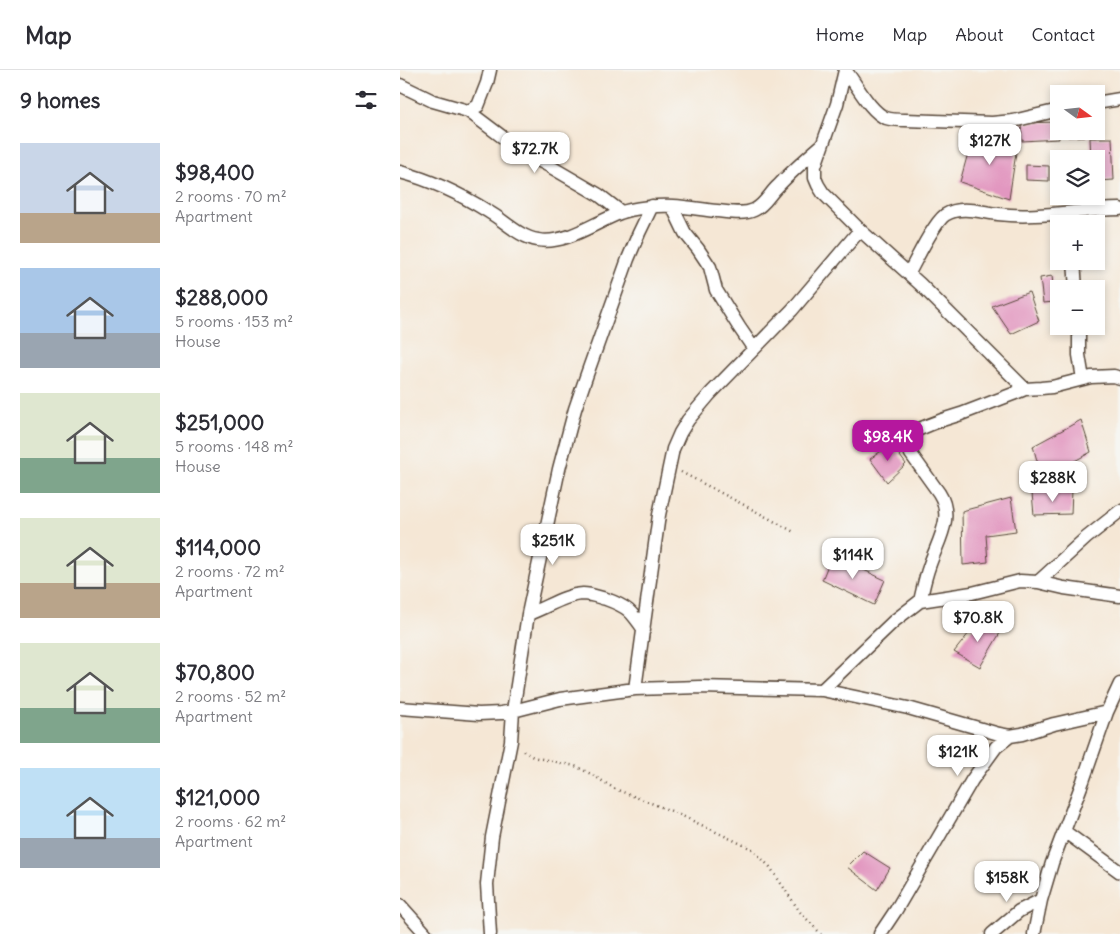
<!DOCTYPE html>
<meta charset="utf-8">
<style>
:root{--surface:#fff;--page:#f7f7f7;--text:#2b2b33;--muted:#7c7c81;--line:#e1e1e2;--accent:#b5179e}
body{margin:0;font-family:Delius,sans-serif;background:var(--page);color:var(--text);height:100vh;display:flex;flex-direction:column;font-size:19px;white-space:nowrap}
*{box-sizing:border-box;margin:0}
p{font-size:16px;color:var(--muted)}
.icon{flex:none;width:28px;height:28px;fill:none;stroke:currentColor;stroke-width:2;stroke-linecap:round;stroke-linejoin:round}
.map{position:relative;flex:1;overflow:hidden}
.details{display:flex;flex-direction:column;background:var(--surface);width:400px}
.details>*{flex:none}
.needle{width:32px;rotate:105deg}
.fabs{position:absolute;left:650px;top:15px;display:grid;gap:10px}
.fabs a{display:grid;place-items:center;width:55px;height:55px;border-radius:0px;background:var(--surface);box-shadow:0 2px 8px #0003;font-size:25px}
.price{position:absolute;translate:-50% -42px;padding:0 11px;border-radius:10px;background:#fff;color:#222;font-size:16px;line-height:32px;filter:drop-shadow(0 1px 2px #0008)}
.price::after{content:'';position:absolute;left:50%;top:30px;width:15px;height:11px;margin-left:-8px;background:inherit;clip-path:polygon(0 0,100% 0,50% 100%)}
.price.selected{background:var(--accent);color:#fff}
ul{padding:0;list-style:none}
li{display:flex;align-items:center;gap:15px;height:125px;padding:0 20px}
li span{display:grid;place-items:center;flex:none;width:140px;height:100px;border-radius:0px;color:#555}
li>.icon{margin-inline-start:auto}
span .icon{width:60px;height:60px;fill:#fffc;stroke-width:1}
li b{font-size:21px}
h2{display:flex;justify-content:space-between;align-items:center;height:60px;padding:0 20px;font-size:21px}
header{display:flex;align-items:center;gap:30px;box-sizing:border-box;height:70px;padding:0 25px;background:var(--surface);border-bottom:1px solid var(--line)}
header strong{font-size:24px}
nav{display:flex;gap:28px;margin-inline-start:auto;font-size:18px}
main{display:flex;flex:1;min-height:0}
.map>svg:first-child{display:block}
.building{fill:#e297c0}
.lines{fill:none;stroke-linecap:round;stroke-linejoin:round}
.street-casing{stroke:#574639;stroke-width:15}
.path{stroke:#574639;stroke-width:2.5;stroke-dasharray:1 4;stroke-linecap:butt}
.street{stroke:#fff;stroke-width:12}
</style>
<header>
<strong>Map</strong>
<nav><a>Home</a><a>Map</a><a>About</a><a>Contact</a></nav>
</header>
<main>
<section class="details">
<h2>9 homes<svg class="icon" aria-label="filters" viewBox="0 0 24 24"><path d="M4 7h16M4 17h16"/><circle cx="9" cy="7" r="2"/><circle cx="15" cy="17" r="2"/></svg></h2>
<ul>
<li><span style="background:linear-gradient(#c9d6e8 70%,#b9a48a 0)"><svg class="icon" aria-label="home" viewBox="0 0 24 24"><path d="M3 11l9-7 9 7M6 9v11h12V9"/></svg></span><div><b>$98,400</b><p>2 rooms · 70 m²</p><p>Apartment</p></div></li>
<li><span style="background:linear-gradient(#a9c7e8 65%,#9aa5b1 0)"><svg class="icon" aria-label="home" viewBox="0 0 24 24"><path d="M3 11l9-7 9 7M6 9v11h12V9"/></svg></span><div><b>$288,000</b><p>5 rooms · 153 m²</p><p>House</p></div></li>
<li><span style="background:linear-gradient(#dfe7d0 65%,#7fa58c 0)"><svg class="icon" aria-label="home" viewBox="0 0 24 24"><path d="M3 11l9-7 9 7M6 9v11h12V9"/></svg></span><div><b>$251,000</b><p>5 rooms · 148 m²</p><p>House</p></div></li>
<li><span style="background:linear-gradient(#dfe7d0 65%,#b9a48a 0)"><svg class="icon" aria-label="home" viewBox="0 0 24 24"><path d="M3 11l9-7 9 7M6 9v11h12V9"/></svg></span><div><b>$114,000</b><p>2 rooms · 72 m²</p><p>Apartment</p></div></li>
<li><span style="background:linear-gradient(#dfe7d0 65%,#7fa58c 0)"><svg class="icon" aria-label="home" viewBox="0 0 24 24"><path d="M3 11l9-7 9 7M6 9v11h12V9"/></svg></span><div><b>$70,800</b><p>2 rooms · 52 m²</p><p>Apartment</p></div></li>
<li><span style="background:linear-gradient(#bfe0f5 70%,#9aa5b1 0)"><svg class="icon" aria-label="home" viewBox="0 0 24 24"><path d="M3 11l9-7 9 7M6 9v11h12V9"/></svg></span><div><b>$121,000</b><p>2 rooms · 62 m²</p><p>Apartment</p></div></li>
</ul>
</section>
<div class="map">
<svg width="720" height="864" viewBox="0 0 720 864">
<rect width="100%" height="100%" fill="#f6f6f2"/>
<filter id="ink" filterUnits="userSpaceOnUse"><feTurbulence type="fractalNoise" baseFrequency=".02" numOctaves="2"/><feDisplacementMap in="SourceGraphic" scale="10" xChannelSelector="R" yChannelSelector="G"/><feConvolveMatrix kernelMatrix="1 2 1 2 8 2 1 2 1" color-interpolation-filters="sRGB"/></filter>
<filter id="wash" filterUnits="userSpaceOnUse"><feTurbulence type="fractalNoise" baseFrequency=".0096" numOctaves="4" result="noise"/><feDisplacementMap in="SourceGraphic" scale="20" xChannelSelector="R" yChannelSelector="G"/><feGaussianBlur stdDeviation="1.12" result="paint"/><feColorMatrix in="noise" values="0 0 0 0 0 0 0 0 0 0 0 0 0 0 0 0 0 1.4 0 .05"/><feComposite in="paint" operator="in"/></filter>
<g filter="url(#wash)">
<rect width="100%" height="100%" fill="#f5e7d5"/>
<g id="blocks">
<path class="building" d="M658 52 659 69 622 71 621 53Z
M668 61H693V66L668 67Z
M573 65 617 76 609 129 560 112Z
M690 68H712L714 110 696 111V89H691Z
M626 95 649 96V111L626 110Z
M652 206 655 232 643 233 640 208Z
M629 222 639 251 611 264 592 236Z
M681 350 691 382 642 409 633 376Z
M491 374 506 394 487 412 470 389Z
M672 420 671 444 634 445 632 423Z
M611 428 616 461 586 465 588 492 563 495 562 441Z
M432 485 485 510 474 535 422 510Z
M581 548 600 563 580 597 554 582Z
M463 781 490 798 477 820 447 797Z"/>
</g>
</g>
<g filter="url(#ink)">
<use href="#blocks" fill-opacity="0" stroke="#574639" stroke-width="1"/>
<g class="lines">
<g class="street-casing">
<path id="street" d="M445 0 437 34 415 96V108L418 115 423 123 460 160 520 214 625 319
M445 0C456 13 470 42 486 48 492 50 499 50 505 50L592 53 613 51 659 40
M0 15 33 31 68 41 78 36 87 13 90 0
M696 33 720 29
M68 41 121 81 151 97 199 125 221 142
M0 102C31 110 62 125 89 142 105 151 119 167 138 170 165 175 196 152 220 143 229 139 240 138 249 137 271 133 295 139 317 141 329 142 343 145 354 140 365 135 370 123 378 116 392 101 407 88 422 75
M272 136 285 163 298 179 310 197 316 220 339 257 354 279
M674 191 676 219
M509 203C516 190 534 153 545 145 561 135 580 142 598 144 639 149 679 139 720 139
M679 256V285L683 309
M638 512 686 468 720 441
M520 531C523 519 525 508 529 497 537 472 555 448 539 423L511 384 509 379V367L517 360 529 355 542 350 561 344 613 324 625 319 641 318 652 317 691 307 714 306 720 308
M128 544C146 538 164 525 183 524 191 524 198 527 206 529 228 537 231 541 244 560
M235 619 259 445 273 379 280 363 288 350 310 324 392 240 460 160
M422 620 494 551 520 531 572 523 620 511 638 512 664 518 720 526
M0 638 79 644 101 643 113 641 160 629 235 619 300 617 422 620 508 638 599 664 610 666
M664 761 720 802
M0 835 26 864
M90 864 87 814 92 767 111 671 113 641 128 544 159 399 175 339 186 307 228 189 239 163 252 136
M480 864 496 840 572 710 596 677 610 666 622 664 654 654 707 642
M592 864 619 841 641 830
M634 864 641 830 652 793 683 711 707 642 720 614"/>
</g>
<path class="path" d="M281 402 346 436 394 462
M123 681 133 687 175 696 191 704 215 719 274 742 352 779 370 797 400 842 421 864"/>
<use href="#street" class="street"/>
</g>
</g>
</svg>
<div class="fabs">
<a><svg class="needle" viewBox="-14 -14 28 28"><path d="M0-13l5 13h-10z" fill="#e53935"/><path d="M0 13l5-13h-10z" fill="#7c7c81"/></svg></a>
<a><svg class="icon" aria-label="layers" viewBox="0 0 24 24"><path d="M12 4l9 5-9 5-9-5zM3 14l9 5 9-5"/></svg></a>
<a>+</a>
<a>−</a>
</div>
<b class="price" style="left:590px;top:96px">$127K</b>
<b class="price" style="left:135px;top:104px">$72.7K</b>
<b class="price selected" style="left:488px;top:392px">$98.4K</b>
<b class="price" style="left:653px;top:433px">$288K</b>
<b class="price" style="left:153px;top:496px">$251K</b>
<b class="price" style="left:453px;top:510px">$114K</b>
<b class="price" style="left:578px;top:573px">$70.8K</b>
<b class="price" style="left:558px;top:707px">$121K</b>
<b class="price" style="left:607px;top:833px">$158K</b>
</div>
</main>
